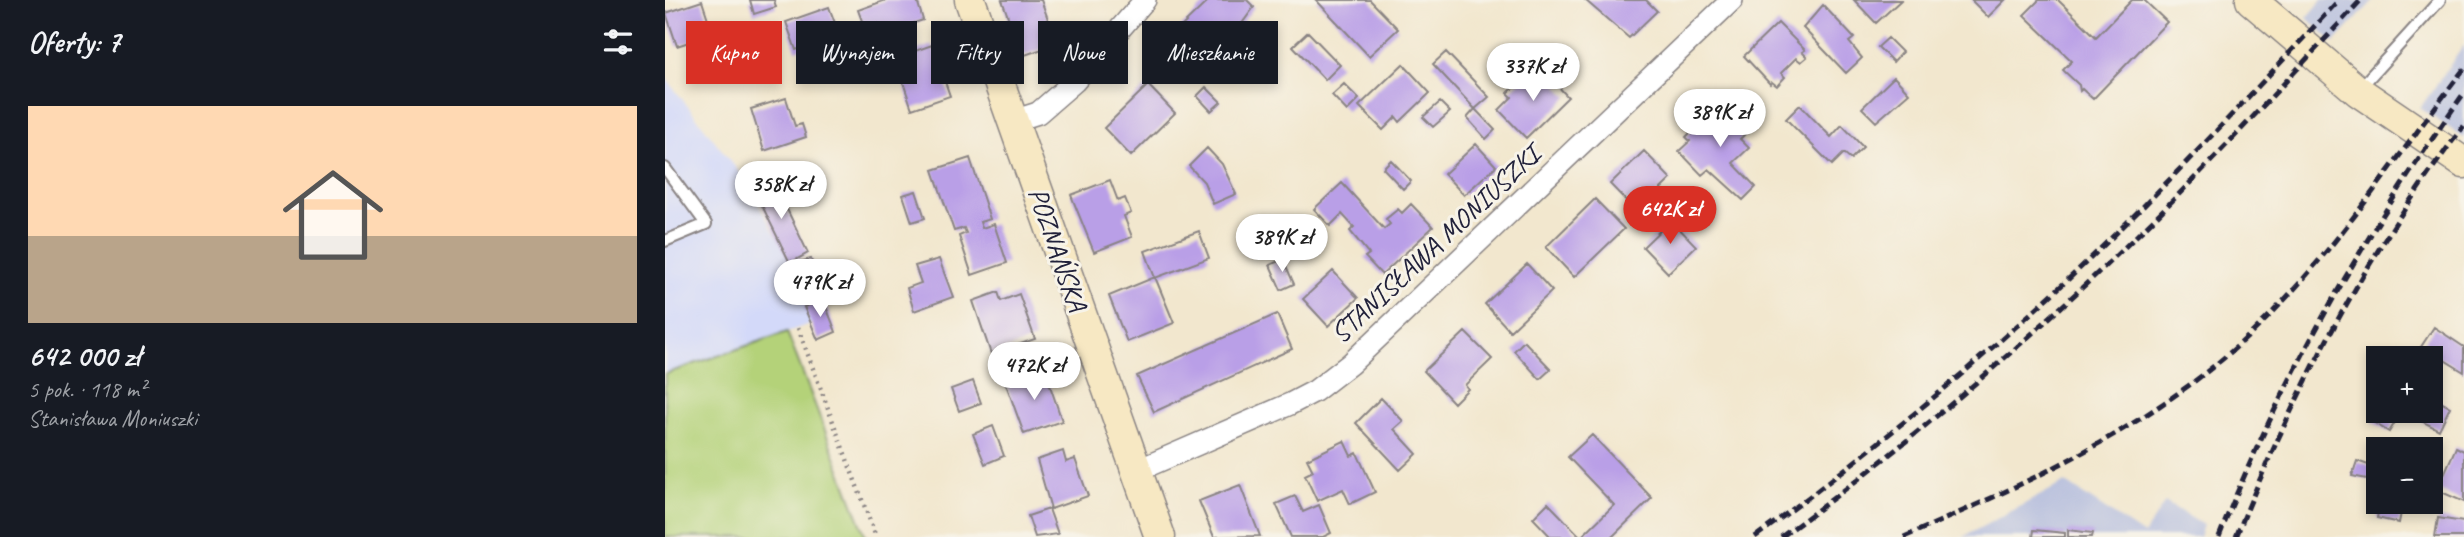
<!DOCTYPE html>
<html lang="pl">
<meta charset="utf-8">
<style>
:root{--surface:#171b24;--page:#242831;--text:#f1f3f6;--muted:#9ea1a6;--accent:#d93025}
body{margin:0;font-family:Caveat,sans-serif;background:var(--page);color:var(--text);height:100vh;display:flex;flex-direction:column;font-size:26px;white-space:nowrap}
*{box-sizing:border-box;margin:0}
p{font-size:23px;color:var(--muted)}
.icon{flex:none;width:38px;height:38px;fill:none;stroke:currentColor;stroke-width:2;stroke-linecap:round;stroke-linejoin:round}
.map{position:relative;flex:1;overflow:hidden}
.panel{display:flex;flex-direction:column;background:var(--surface);width:665px}
.panel>*{flex:none}
.guide{position:absolute;left:21px;top:21px;width:665px;height:63px;display:flex;gap:14px}
.buttons{position:absolute;left:1701px;top:346px;display:grid;gap:14px}
.buttons a{display:grid;place-items:center;width:77px;height:77px;border-radius:0px;background:var(--surface);box-shadow:0 4px 10px #0003;font-size:35px}
.price{position:absolute;translate:-50% -60px;padding:0 16px;border-radius:24px;background:#fff;color:#222;font-size:23px;line-height:46px;filter:drop-shadow(0 2px 4px #0008)}
.price::after{content:'';position:absolute;left:50%;top:42px;width:21px;height:16px;margin-left:-10px;background:inherit;clip-path:polygon(0 0,100% 0,50% 100%)}
.price.selected{background:var(--accent);color:#fff}
ul{padding:0;list-style:none}
li{display:grid;align-content:center;gap:14px;height:371px;padding:0 28px}
li span{display:grid;place-items:center;height:217px;border-radius:0px;color:#555}
li>.icon{margin-inline-start:auto}
span .icon{width:126px;height:126px;fill:#fffc;stroke-width:1}
li b{font-size:30px}
h2{display:flex;justify-content:space-between;align-items:center;height:84px;padding:0 28px;font-size:30px}
.tag{padding:0 24px;border-radius:0px;background:var(--surface);box-shadow:0 4px 10px #0003;font-size:24px;line-height:63px}
.tag.selected{background:var(--accent);color:#fff}
main{display:flex;flex:1;min-height:0}
.map>svg:first-child{display:block}
.built{fill:#d3d9f9}
.industrial{fill:#bcc3de}
.green{fill:#b4d279;stroke:#6b7a5a;stroke-width:2}
.building{fill:#b99fe7}
.lines{fill:none;stroke-linecap:round;stroke-linejoin:round}
.lane-casing{stroke:#8a8484;stroke-width:14}
.street-casing{stroke:#8a8484;stroke-width:24}
.secondary-casing{stroke:#8a8484;stroke-width:33}
.path{stroke:#8a8484;stroke-width:4.5;stroke-dasharray:2 5;stroke-linecap:butt}
.lane{stroke:#fff;stroke-width:10}
.street{stroke:#fff;stroke-width:21}
.secondary{stroke:#f7e8c3;stroke-width:30}
.rail{stroke:#22223b;stroke-width:5;stroke-dasharray:10 5;stroke-linecap:butt}
.labels{text-anchor:middle;dominant-baseline:central;stroke-width:6;stroke-linejoin:round;paint-order:stroke}
.street-label{font-size:28px;fill:#22223b;stroke:#f7f3e8}
</style>
<main>
<section class="panel">
<h2>Oferty: 7<svg class="icon" aria-label="filters" viewBox="0 0 24 24"><path d="M4 7h16M4 17h16"/><circle cx="9" cy="7" r="2"/><circle cx="15" cy="17" r="2"/></svg></h2>
<ul>
<li><span style="background:linear-gradient(#ffd9b3 60%,#b9a48a 0)"><svg class="icon" aria-label="home" viewBox="0 0 24 24"><path d="M3 11l9-7 9 7M6 9v11h12V9"/></svg></span><div><b>642 000 zł</b><p>5 pok. · 118 m²</p><p>Stanisława Moniuszki</p></div></li>
</ul>
</section>
<div class="map">
<svg width="1799" height="537" viewBox="0 0 1799 537">
<rect width="100%" height="100%" fill="#f7f3e8"/>
<filter id="ink" filterUnits="userSpaceOnUse"><feTurbulence type="fractalNoise" baseFrequency=".0143" numOctaves="2"/><feDisplacementMap in="SourceGraphic" scale="14" xChannelSelector="R" yChannelSelector="G"/><feConvolveMatrix kernelMatrix="1 2 1 2 8 2 1 2 1" color-interpolation-filters="sRGB"/></filter>
<filter id="wash" filterUnits="userSpaceOnUse"><feTurbulence type="fractalNoise" baseFrequency=".00686" numOctaves="4" result="noise"/><feDisplacementMap in="SourceGraphic" scale="28" xChannelSelector="R" yChannelSelector="G"/><feGaussianBlur stdDeviation="1.57" result="paint"/><feColorMatrix in="noise" values="0 0 0 0 0 0 0 0 0 0 0 0 0 0 0 0 0 1.4 0 .05"/><feComposite in="paint" operator="in"/></filter>
<g filter="url(#wash)">
<rect width="100%" height="100%" fill="#f2e7ce"/>
<path class="built" d="M0 77 78 177 122 255 148 323 0 374Z"/>
<path class="industrial" d="M1657 0H1709L1669 43 1642 18Z
M1799 45V138L1755 108Z
M1400 482 1479 535 1500 502 1538 525 1534 537H1298Z"/>
<path class="green" d="M122 332 201 537H0V374Z"/>
<g id="blocks">
<path class="building" d="M85 0H109L111 7 89 14Z
M221 0H252L258 20 217 34 213 24 200 29 193 10Z
M337 0H376L392 44 357 56Z
M544 0H582L589 7 570 33 566 29 516 77 491 51Z
M651 0H705L733 29 704 56Z
M920 0H981L992 11 964 38Z
M1189 0H1236L1211 23Z
M1306 0H1340L1323 17Z
M1374 0H1393L1431 37 1467 0H1479L1502 22 1428 99 1417 89 1415 91 1414 85 1398 70 1407 61 1359 15Z
M37 1 48 34 12 46 1 13Z
M1158 5 1189 38 1184 42 1197 58 1181 73 1138 28Z
M164 7 174 34 131 50 121 22Z
M1113 23 1140 50 1137 52 1142 57 1136 62 1131 58 1116 73 1120 77 1112 86 1107 82 1105 84 1079 56Z
M643 32 675 65 660 80 628 46Z
M1223 38 1237 52 1228 62 1213 47Z
M205 39 214 67 187 76 178 48Z
M267 45 285 96 247 109 230 58Z
M781 52 824 97 810 109 768 64Z
M738 64 765 93 735 122 731 117 718 130 694 106Z
M877 69 903 97 861 138 834 110 847 97 843 93 859 78 863 82Z
M1229 77 1244 93 1211 122 1197 108Z
M679 84 694 99 682 111 667 95Z
M483 85 510 113 466 156 439 128Z
M541 87 556 102 546 111 532 96Z
M121 98 130 126 137 124 141 137 99 151 86 109Z
M775 102 785 112 768 127 758 117Z
M1062 103 1085 129 1075 139 1084 148 1068 163 1091 187 1078 200 1044 169 1037 175 1014 151 1025 141 1021 137 1045 113 1048 117Z
M1135 105 1166 137 1177 125 1198 147 1186 159 1179 153 1167 165 1121 119Z
M810 109 830 130 821 139 802 118Z
M811 144 831 166 799 195 779 174Z
M542 148 557 164 571 194 548 204 539 182 524 166Z
M979 151 1006 179 972 212 945 184Z
M305 158 325 219 315 222 317 228 329 224 342 263 307 275 294 236 301 233 299 228 289 231 268 170Z
M726 160 746 181 738 189 718 168Z
M108 180 143 253 125 263 88 187Z
M445 180 453 201 460 198 466 213 459 216 467 237 429 252 406 195Z
M677 183 719 229 725 224 721 219 733 209 737 213 746 204 768 227 717 275 700 257 704 254 685 231 689 227 677 214 665 226 649 209Z
M251 191 260 218 247 222 238 195Z
M930 199 959 229 909 277 881 247Z
M1006 220 1031 246 1003 273 978 247Z
M534 231 544 258 490 278 480 251Z
M146 259 156 293 138 298 127 264Z
M274 259 288 297 249 311 242 288 256 283 250 266Z
M618 259 629 284 616 290 605 265Z
M862 264 887 291 845 331 820 304Z
M668 271 693 298 663 326 638 299Z
M490 277 509 323 462 342 444 296Z
M333 292 336 301 354 294 370 339 326 354 308 301Z
M158 299 171 332 153 340 139 307Z
M612 314 627 349 489 412 472 376Z
M1769 327 1799 347V372L1776 358 1766 376V359H1748Z
M800 332 827 359 800 385 803 389 789 403 759 371Z
M859 341 886 369 875 379 849 351Z
M380 371 397 421 359 434 341 384Z
M308 381 316 403 294 411 286 389Z
M1766 397 1785 407 1774 430 1737 411 1724 432 1708 422 1715 411H1766Z
M716 398 738 421 729 429 752 454 735 470 691 423Z
M328 426 339 456 320 464 308 434Z
M927 435 987 498 947 537H886L868 518 883 503 916 537 949 505 903 457Z
M679 441 686 456 692 453 710 492 685 504 678 489 652 501 640 475 648 471 642 459Z
M1791 447 1799 451V502L1772 490Z
M398 451 401 462 410 459 423 496 386 509 372 460Z
M1692 461 1712 468 1707 480 1687 476Z
M575 485 595 536 549 537 534 501Z
M630 496 638 512 654 505 666 533 658 537H626L611 504Z
M1715 502H1738L1734 523 1712 518Z
M384 509 393 534 370 537 363 516Z
M1773 518 1799 522V537H1770Z
M1369 530 1400 533V537H1368Z
M1403 530 1428 533 1427 537H1403Z"/>
</g>
</g>
<g filter="url(#ink)">
<use href="#blocks" fill-opacity="0" stroke="#8a8484" stroke-width="2"/>
<g class="lines">
<g class="lane-casing">
<path id="lane" d="M1694 89 1775 0
M0 168 41 224 0 241"/>
</g>
<g class="street-casing">
<path id="street" d="M348 121 373 113 410 81 480 0
M471 471 625 404 650 391 685 364 1067 0"/>
</g>
<g class="secondary-casing">
<path id="secondary" d="M305 0 495 537
M1586 0 1693 91 1799 163"/>
</g>
<path class="path" d="M133 328 211 537"/>
<use href="#lane" class="lane"/>
<use href="#street" class="street"/>
<use href="#secondary" class="secondary"/>
<path class="rail" d="M1090 537C1197 459 1299 375 1397 285 1494 195 1583 97 1674 0
M1116 537C1238 449 1353 350 1461 246 1543 168 1619 83 1696 0
M1239 537C1370 480 1504 419 1605 315 1678 240 1735 152 1799 69
M1554 537C1616 379 1701 232 1799 93
M1571 537C1629 392 1703 250 1799 126"/>
</g>
</g>
<g class="labels">
<g class="street-label">
<text transform="translate(770 244) rotate(-43)">STANISŁAWA MONIUSZKI</text>
<text transform="translate(393 249) rotate(71)">POZNAŃSKA</text>
</g>
</g>
</svg>
<div class="buttons">
<a>+</a>
<a>−</a>
</div>
<b class="price" style="left:868px;top:103px">337K zł</b>
<b class="price" style="left:1055px;top:149px">389K zł</b>
<b class="price" style="left:116px;top:221px">358K zł</b>
<b class="price selected" style="left:1005px;top:246px">642K zł</b>
<b class="price" style="left:617px;top:274px">389K zł</b>
<b class="price" style="left:155px;top:319px">479K zł</b>
<b class="price" style="left:369px;top:402px">472K zł</b>
<div class="guide">
<a class="tag selected">Kupno</a>
<a class="tag">Wynajem</a>
<a class="tag">Filtry</a>
<a class="tag">Nowe</a>
<a class="tag">Mieszkanie</a>
</div>
</div>
</main>
